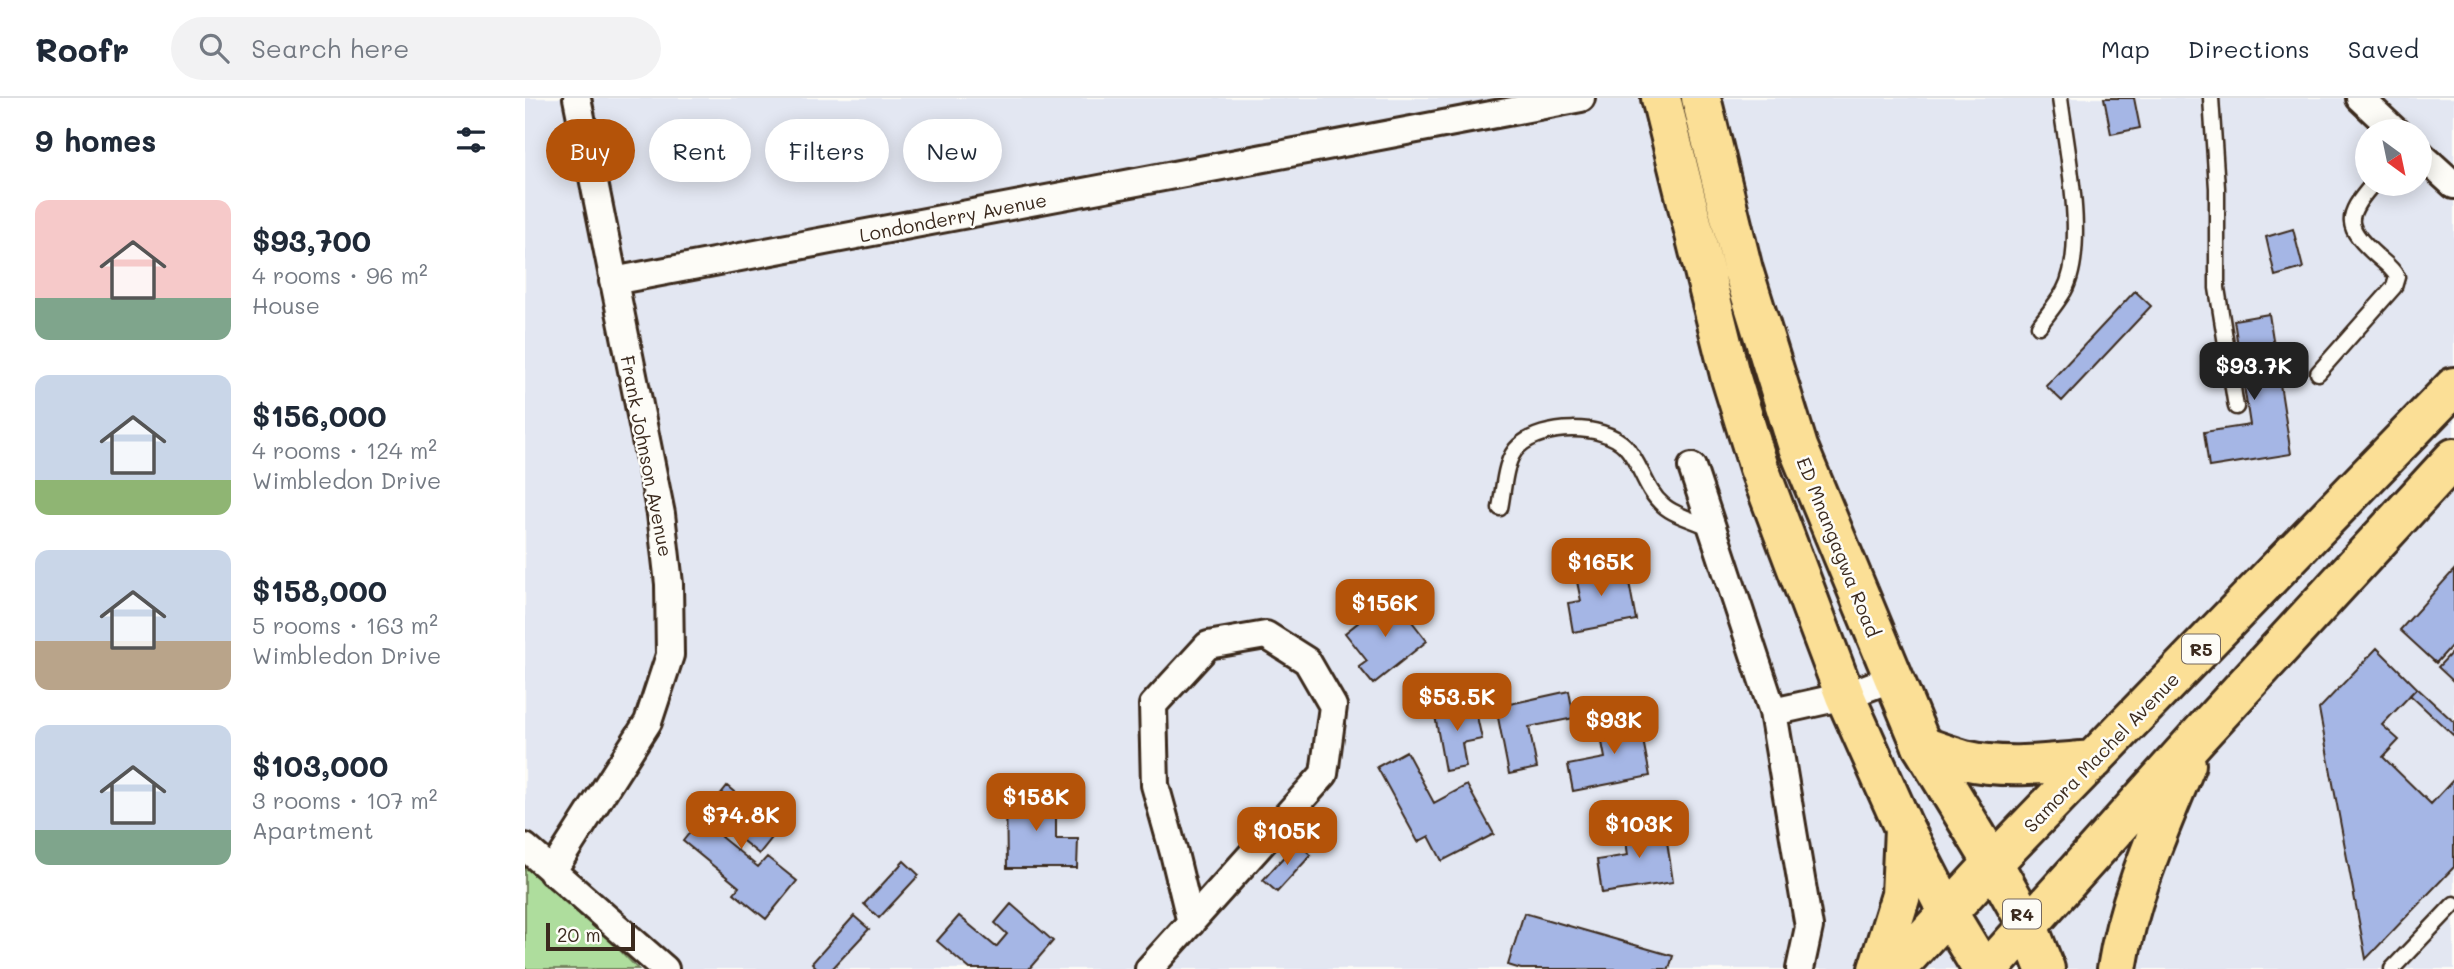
<!DOCTYPE html>
<meta charset="utf-8">
<style>
:root{--surface:#fff;--page:#f2f2f3;--text:#1f2937;--muted:#747a83;--line:#e0e1e3;--accent:#b45309}
body{margin:0;font-family:Mali,sans-serif;background:var(--page);color:var(--text);height:100vh;display:flex;flex-direction:column;font-size:26px;white-space:nowrap}
*{box-sizing:border-box;margin:0}
p{font-size:23px;color:var(--muted)}
.icon{flex:none;width:38px;height:38px;fill:none;stroke:currentColor;stroke-width:2;stroke-linecap:round;stroke-linejoin:round}
.map{position:relative;flex:1;overflow:hidden}
.side{display:flex;flex-direction:column;background:var(--surface);width:525px}
.side>*{flex:none}
.banner{position:absolute;left:21px;top:21px;width:665px;height:63px;display:flex;gap:14px}
.needle{width:46px;rotate:147deg}
.tools{position:absolute;left:1830px;top:21px;display:grid;gap:14px}
.tools a{display:grid;place-items:center;width:77px;height:77px;border-radius:50%;background:var(--surface);box-shadow:0 4px 18px #0003;font-size:35px}
.scale{position:absolute;left:21px;bottom:18px;width:89px;box-sizing:border-box;padding-left:7px;border:4px solid #3b2a1e;border-top:0;font-size:19px;line-height:24px;white-space:nowrap;color:#3b2a1e;-webkit-text-stroke:5px #fdfcf7;paint-order:stroke}
.price{position:absolute;translate:-50% -60px;padding:0 16px;border-radius:14px;background:var(--accent);color:#fff;font-size:23px;line-height:46px;filter:drop-shadow(0 2px 4px #0008)}
.price::after{content:'';position:absolute;left:50%;top:42px;width:21px;height:16px;margin-left:-10px;background:inherit;clip-path:polygon(0 0,100% 0,50% 100%)}
.price.current{background:#222;color:#fff}
ul{padding:0;list-style:none}
li{display:flex;align-items:center;gap:21px;height:175px;padding:0 35px}
li span{display:grid;place-items:center;flex:none;width:196px;height:140px;border-radius:14px;color:#555}
li>.icon{margin-inline-start:auto}
span .icon{width:84px;height:84px;fill:#fffc;stroke-width:1}
li b{font-size:30px}
h2{display:flex;justify-content:space-between;align-items:center;height:84px;padding:0 35px;font-size:30px}
.chip{padding:0 24px;border-radius:32px;background:var(--surface);box-shadow:0 4px 18px #0003;font-size:24px;line-height:63px}
.chip.current{background:var(--accent);color:#fff}
header{display:flex;align-items:center;gap:42px;box-sizing:border-box;height:98px;padding:0 35px;background:var(--surface);border-bottom:2px solid var(--line)}
header strong{font-size:33px}
nav{display:flex;gap:38px;margin-inline-start:auto;font-size:24px}
.search{width:490px;height:63px;background:var(--page);display:flex;align-items:center;gap:18px;box-sizing:border-box;padding:0 24px;border-radius:38px;color:var(--muted);font-size:26px}
main{display:flex;flex:1;min-height:0}
.map>svg:first-child{display:block}
.built{fill:#e3e7f2;fill-rule:evenodd}
.green{fill:#aedd9d;stroke:#74845e;stroke-width:2}
.building{fill:#a5b6e5;stroke:#3b2a1e;stroke-width:2}
.lines{fill:none;stroke-linecap:round;stroke-linejoin:round}
.service-casing{stroke:#3b2a1e;stroke-width:19}
.minor-casing{stroke:#3b2a1e;stroke-width:32}
.primary-casing{stroke:#3b2a1e;stroke-width:44}
.trunk-casing{stroke:#3b2a1e;stroke-width:44}
.service{stroke:#fdfcf7;stroke-width:14}
.minor{stroke:#fdfcf7;stroke-width:26}
.primary{stroke:#fbdf96;stroke-width:38}
.trunk{stroke:#fbdf96;stroke-width:38}
.labels{text-anchor:middle;dominant-baseline:central;stroke-width:5;stroke-linejoin:round;paint-order:stroke}
.shield{fill:#fdfcf7;stroke:#75695f;stroke-width:2}
.shield-label{font-size:18px;font-weight:bold;fill:#3b2a1e}
.street-label{font-size:19px;fill:#3b2a1e;stroke:#fdfcf7}
</style>
<header>
<strong>Roofr</strong>
<div class="search"><svg class="icon" aria-label="search" viewBox="0 0 24 24"><circle cx="10" cy="10" r="6"/><path d="M15 15l6 6"/></svg>Search here</div>
<nav><a>Map</a><a>Directions</a><a>Saved</a></nav>
</header>
<main>
<section class="side">
<h2>9 homes<svg class="icon" aria-label="filters" viewBox="0 0 24 24"><path d="M4 7h16M4 17h16"/><circle cx="9" cy="7" r="2"/><circle cx="15" cy="17" r="2"/></svg></h2>
<ul>
<li><span style="background:linear-gradient(#f6c9c9 70%,#7fa58c 0)"><svg class="icon" aria-label="home" viewBox="0 0 24 24"><path d="M3 11l9-7 9 7M6 9v11h12V9"/></svg></span><div><b>$93,700</b><p>4 rooms · 96 m²</p><p>House</p></div></li>
<li><span style="background:linear-gradient(#c9d6e8 75%,#8fb573 0)"><svg class="icon" aria-label="home" viewBox="0 0 24 24"><path d="M3 11l9-7 9 7M6 9v11h12V9"/></svg></span><div><b>$156,000</b><p>4 rooms · 124 m²</p><p>Wimbledon Drive</p></div></li>
<li><span style="background:linear-gradient(#c9d6e8 65%,#b9a48a 0)"><svg class="icon" aria-label="home" viewBox="0 0 24 24"><path d="M3 11l9-7 9 7M6 9v11h12V9"/></svg></span><div><b>$158,000</b><p>5 rooms · 163 m²</p><p>Wimbledon Drive</p></div></li>
<li><span style="background:linear-gradient(#c9d6e8 75%,#7fa58c 0)"><svg class="icon" aria-label="home" viewBox="0 0 24 24"><path d="M3 11l9-7 9 7M6 9v11h12V9"/></svg></span><div><b>$103,000</b><p>3 rooms · 107 m²</p><p>Apartment</p></div></li>
</ul>
</section>
<div class="map">
<svg width="1929" height="871" viewBox="0 0 1929 871">
<rect width="100%" height="100%" fill="#fdfcf7"/>
<filter id="ink" filterUnits="userSpaceOnUse"><feTurbulence type="fractalNoise" baseFrequency=".0143" numOctaves="2"/><feDisplacementMap in="SourceGraphic" scale="14" xChannelSelector="R" yChannelSelector="G"/><feConvolveMatrix kernelMatrix="1 2 1 2 8 2 1 2 1" color-interpolation-filters="sRGB"/></filter>
<g filter="url(#ink)">
<path class="built" d="M0 0H1929V871H113L19 773 0 756ZM1843 33H1895V86H1843Z"/>
<path class="green" d="M0 756 19 773 113 871H0Z"/>
<path class="building" d="M1579 0H1609L1615 30 1586 36Z
M1768 131 1778 170 1750 178 1741 139Z
M1610 193 1626 208 1537 303 1521 288Z
M1744 216 1766 356 1684 369 1679 334 1725 327 1709 222Z
M1088 461 1093 486 1104 484 1111 522 1048 534 1043 505 1056 503 1049 469Z
M1929 472V545L1911 565 1875 532Z
M867 498 902 543 848 586 834 569 842 563 820 535Z
M1852 550 1892 590 1857 627 1874 642 1858 659 1906 706 1929 681V769L1841 861 1794 611Z
M1929 552V584L1913 569Z
M1892 590 1929 624V638L1885 597Z
M1044 593 1049 620 1004 629 1012 670 984 676 971 609Z
M949 605 957 641 937 645 941 669 920 673 909 612Z
M1113 616 1125 678 1048 693 1043 667 1080 660 1073 623Z
M881 653 909 705 942 687 969 736 917 763 904 738 893 744 852 669Z
M202 688 254 731 234 756 203 731 196 739 233 769 242 759 272 783 241 821 209 795 214 789 158 743Z
M531 692V741H553L552 770H482L481 693Z
M1139 723 1148 784 1077 795 1072 762 1103 757 1099 729Z
M772 744 786 757 752 794 738 782Z
M379 763 394 777 354 820 339 806Z
M486 806 528 843 504 871H445L412 843 434 818 471 849 482 836 470 825Z
M999 815 1148 858 1144 871H996L983 867Z
M329 818 344 831 307 871H293L287 865Z"/>
<g class="lines">
<g class="service-casing">
<path id="service" d="M1686 0 1692 90V190L1711 309
M1514 228C1522 217 1532 205 1539 193 1563 149 1541 49 1535 0
M1793 275 1869 189 1872 179C1868 171 1860 165 1853 159 1819 129 1819 119 1848 86
M975 410C979 392 979 361 994 348 1018 326 1077 325 1100 348 1116 365 1120 392 1138 407 1150 418 1172 423 1187 430
M1867 871 1929 806"/>
</g>
<g class="minor-casing">
<path id="minor" d="M1835 0 1870 33
M1895 56 1929 87
M88 183 1056 0
M1167 369 1248 614 1284 829 1275 871
M1248 614 1320 598 1368 580
M0 749 140 871
M27 774 123 624 145 557 144 486 136 416 52 0
M624 871 799 676 808 608 782 563 741 537 683 547 628 607 630 687 649 755 666 825"/>
</g>
<g class="primary-casing">
<path id="primary" d="M1136 0 1205 277 1234 370 1320 598 1379 730 1423 815
M1176 0 1218 172 1273 349 1397 648 1468 765"/>
</g>
<g class="trunk-casing">
<path id="trunk" d="M1397 648C1411 653 1425 658 1439 662 1481 672 1527 665 1569 662
M1468 765 1503 828 1520 871
M1423 815 1457 871
M1353 871 1376 797 1379 730
M1371 871 1468 765 1929 289
M1464 871 1671 641 1929 360
M1592 871C1603 800 1634 732 1661 666"/>
</g>
<use href="#service" class="service"/>
<use href="#minor" class="minor"/>
<use href="#primary" class="primary"/>
<use href="#trunk" class="trunk"/>
</g>
</g>
<g class="labels">
<g class="shield">
<rect x="1657" y="536.5" width="38" height="29" rx="5"/>
<rect x="1478" y="801.5" width="38" height="29" rx="5"/>
</g>
<g class="shield-label">
<text x="1676" y="551">R5</text>
<text x="1497" y="816">R4</text>
</g>
<g class="street-label">
<text transform="translate(428 119) rotate(-11)">Londonderry Avenue</text>
<text transform="translate(122 358) rotate(79)">Frank Johnson Avenue</text>
<text transform="translate(1314 449) rotate(68)">ED Mnangagwa Road</text>
<text transform="translate(1576 654) rotate(-46)">Samora Machel Avenue</text>
</g>
</g>
</svg>
<div class="tools">
<a><svg class="needle" viewBox="-14 -14 28 28"><path d="M0-13l5 13h-10z" fill="#e53935"/><path d="M0 13l5-13h-10z" fill="#747a83"/></svg></a>
</div>
<div class="scale">20 m</div>
<b class="price current" style="left:1729px;top:304px">$93.7K</b>
<b class="price" style="left:1076px;top:500px">$165K</b>
<b class="price" style="left:860px;top:541px">$156K</b>
<b class="price" style="left:932px;top:635px">$53.5K</b>
<b class="price" style="left:1089px;top:658px">$93K</b>
<b class="price" style="left:511px;top:735px">$158K</b>
<b class="price" style="left:216px;top:753px">$74.8K</b>
<b class="price" style="left:1114px;top:762px">$103K</b>
<b class="price" style="left:762px;top:769px">$105K</b>
<div class="banner">
<a class="chip current">Buy</a>
<a class="chip">Rent</a>
<a class="chip">Filters</a>
<a class="chip">New</a>
</div>
</div>
</main>
